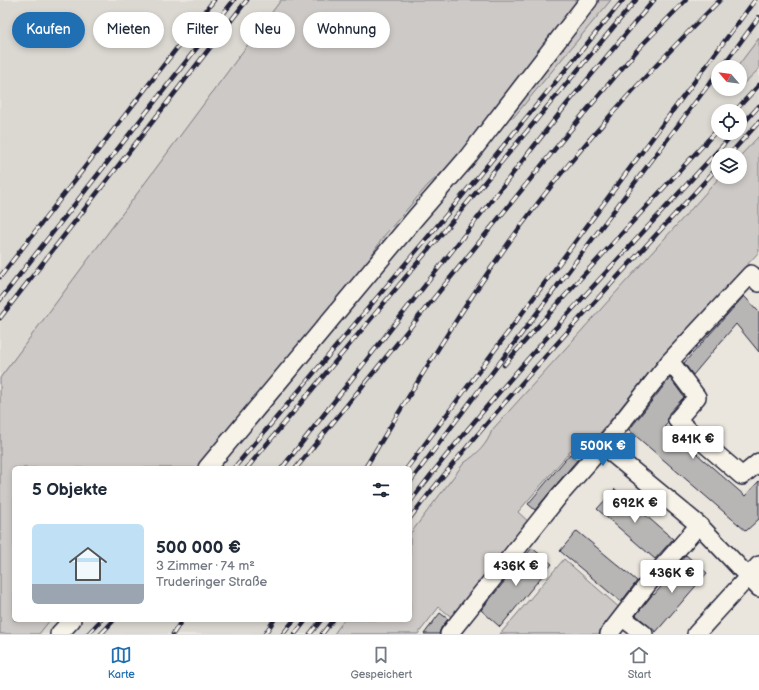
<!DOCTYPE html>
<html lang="de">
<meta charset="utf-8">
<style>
:root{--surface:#fff;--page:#f2f2f3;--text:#1f2937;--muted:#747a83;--line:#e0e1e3;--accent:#1f6fb2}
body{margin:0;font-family:"Balsamiq Sans",sans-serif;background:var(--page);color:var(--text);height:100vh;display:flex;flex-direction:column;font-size:15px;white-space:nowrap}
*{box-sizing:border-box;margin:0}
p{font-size:13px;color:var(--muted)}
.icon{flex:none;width:22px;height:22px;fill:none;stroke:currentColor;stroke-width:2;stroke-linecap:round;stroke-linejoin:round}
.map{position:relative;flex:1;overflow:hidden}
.drawer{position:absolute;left:12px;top:466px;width:400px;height:156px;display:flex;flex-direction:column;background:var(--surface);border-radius:6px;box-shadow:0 2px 6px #0003}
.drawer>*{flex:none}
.top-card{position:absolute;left:12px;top:12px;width:400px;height:36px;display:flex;gap:8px}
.needle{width:26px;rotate:298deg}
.fabs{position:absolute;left:711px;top:60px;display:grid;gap:8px}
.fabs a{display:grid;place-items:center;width:36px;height:36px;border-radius:50%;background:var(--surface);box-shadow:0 2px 6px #0003;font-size:20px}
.price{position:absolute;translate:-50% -34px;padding:0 9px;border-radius:4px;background:#fff;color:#222;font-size:13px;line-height:26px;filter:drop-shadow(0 1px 2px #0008)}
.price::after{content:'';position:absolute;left:50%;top:24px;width:12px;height:9px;margin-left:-6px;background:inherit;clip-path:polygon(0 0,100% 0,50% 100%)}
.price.selected{background:var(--accent);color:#fff}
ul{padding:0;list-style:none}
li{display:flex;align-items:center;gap:12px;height:100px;padding:0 20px}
li span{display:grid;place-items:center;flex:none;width:112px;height:80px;border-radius:6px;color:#555}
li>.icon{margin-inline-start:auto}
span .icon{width:48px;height:48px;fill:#fffc;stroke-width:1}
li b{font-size:17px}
h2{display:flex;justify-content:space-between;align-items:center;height:48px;padding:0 20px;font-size:17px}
.chip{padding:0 14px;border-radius:18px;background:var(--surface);box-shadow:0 2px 6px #0003;font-size:14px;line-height:36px}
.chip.selected{background:var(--accent);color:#fff}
.dock{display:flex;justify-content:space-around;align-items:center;height:56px;border-top:1px solid var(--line);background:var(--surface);font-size:11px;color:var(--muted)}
.dock a{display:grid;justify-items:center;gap:2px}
.dock .selected{color:var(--accent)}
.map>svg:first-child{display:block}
.built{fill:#dbd8d2;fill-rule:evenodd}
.green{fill:#cdc9c6;stroke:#787680}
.building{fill:#b8b6b5;stroke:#22223b}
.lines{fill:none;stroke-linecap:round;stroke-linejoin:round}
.minor-casing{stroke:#22223b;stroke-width:20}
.minor{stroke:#f7f3e8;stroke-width:17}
.rail-casing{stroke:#22223b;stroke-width:4.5}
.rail{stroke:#f7f3e8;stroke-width:3;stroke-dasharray:9;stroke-linecap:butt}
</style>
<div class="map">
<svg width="759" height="634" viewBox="0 0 759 634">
<rect width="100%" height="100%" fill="#eae6de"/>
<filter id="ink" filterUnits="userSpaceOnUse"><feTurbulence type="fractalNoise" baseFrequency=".025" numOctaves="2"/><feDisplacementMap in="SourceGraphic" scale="8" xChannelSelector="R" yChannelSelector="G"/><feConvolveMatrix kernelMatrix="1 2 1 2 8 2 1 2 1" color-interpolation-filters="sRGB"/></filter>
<g filter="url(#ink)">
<path class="built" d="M0 0H759V136L740 156 718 155V177H720L492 430 488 441 474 456 464 463 410 534V468H14V620H344L334 634H0ZM718 67H740V89H718ZM718 111H740V133H718Z"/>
<path class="green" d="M281 0H583L463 154 428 185 384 236 352 285 198 468H14V620H50L39 634H0V378Z
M598 0H611L513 118 509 116Z
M759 38V69L740 87V67H737Z
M759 136V252L664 354 583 454 574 447 518 512 531 524 454 619 439 607 418 634H334L344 620H410V534L464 463C477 454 487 445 492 430L720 177H740V156Z
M564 559 622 610 601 634H500Z"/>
<path class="building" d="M744 296 759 312V352L736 324 693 375 684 363Z
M670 378 684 397 669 413 668 423 665 426 745 496 759 481V519L746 531 629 430Z
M570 454 577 460 535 510 528 504Z
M615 489 673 539 655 559 597 509Z
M577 531 637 581 621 602 560 551Z
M532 548 552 564 500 627 481 610Z
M686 555 707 573 656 632 636 615 653 594 654 595 672 574 671 572Z
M440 613 448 619 441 628 439 634H424Z"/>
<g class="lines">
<g class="minor-casing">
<path id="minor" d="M670 361 697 397 677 420 742 476 759 462
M603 446 699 525 759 588
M207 468 416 217 467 158 589 0
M623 618 644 634
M59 634 72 620
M449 634 559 496 603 446 670 361 751 274 759 283
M609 634 654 576 699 525
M696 634 759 565"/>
</g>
<use href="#minor" class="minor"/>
<g class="rail-casing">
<path id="rail" d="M722 67 759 17
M735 111 759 85
M740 127 759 106
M729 155 759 122
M0 277 214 0
M0 300 234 0
M0 318 247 0
M504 365 579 280 718 129
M234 468 448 213 623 0
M247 468 636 0
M282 468 567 104 654 0
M296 468 576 123 639 48 686 0
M365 468C414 388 460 310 515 234 576 149 647 73 720 0
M407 468 755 0
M410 482 718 72
M410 502C509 372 624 254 734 133
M410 518C505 395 613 283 718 167
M88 634 101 620
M101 634 114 620
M173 634 182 620
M265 634 274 620
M283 634 294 620
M295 634 306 620
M310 634 321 620
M322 634 333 620"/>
</g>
<use href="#rail" class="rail"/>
</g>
</g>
</svg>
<div class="fabs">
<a><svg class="needle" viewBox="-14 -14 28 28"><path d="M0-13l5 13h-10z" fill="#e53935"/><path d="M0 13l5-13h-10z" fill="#747a83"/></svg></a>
<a><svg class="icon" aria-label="locate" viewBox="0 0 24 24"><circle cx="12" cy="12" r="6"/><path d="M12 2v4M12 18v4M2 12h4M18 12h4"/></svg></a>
<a><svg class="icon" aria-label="layers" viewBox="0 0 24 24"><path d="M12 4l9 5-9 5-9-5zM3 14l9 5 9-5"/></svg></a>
</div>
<b class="price" style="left:693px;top:460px">841K €</b>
<b class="price selected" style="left:603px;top:467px">500K €</b>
<b class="price" style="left:635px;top:524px">692K €</b>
<b class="price" style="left:516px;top:587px">436K €</b>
<b class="price" style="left:672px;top:594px">436K €</b>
<div class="top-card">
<a class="chip selected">Kaufen</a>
<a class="chip">Mieten</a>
<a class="chip">Filter</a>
<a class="chip">Neu</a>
<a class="chip">Wohnung</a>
</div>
<section class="drawer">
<h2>5 Objekte<svg class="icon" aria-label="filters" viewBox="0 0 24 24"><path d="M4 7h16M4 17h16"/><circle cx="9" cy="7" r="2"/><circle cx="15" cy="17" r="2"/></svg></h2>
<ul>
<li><span style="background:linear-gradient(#bfe0f5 75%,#9aa5b1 0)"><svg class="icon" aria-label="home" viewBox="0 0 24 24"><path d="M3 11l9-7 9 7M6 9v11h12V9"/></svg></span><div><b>500 000 €</b><p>3 Zimmer · 74 m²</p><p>Truderinger Straße</p></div></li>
</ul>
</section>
</div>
<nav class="dock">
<a class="selected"><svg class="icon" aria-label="map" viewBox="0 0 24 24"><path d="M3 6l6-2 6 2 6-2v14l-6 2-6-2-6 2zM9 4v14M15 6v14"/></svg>Karte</a>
<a><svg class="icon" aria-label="saved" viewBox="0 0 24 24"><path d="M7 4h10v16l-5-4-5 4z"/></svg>Gespeichert</a>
<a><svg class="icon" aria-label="home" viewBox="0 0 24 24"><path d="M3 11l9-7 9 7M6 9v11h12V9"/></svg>Start</a>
</nav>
